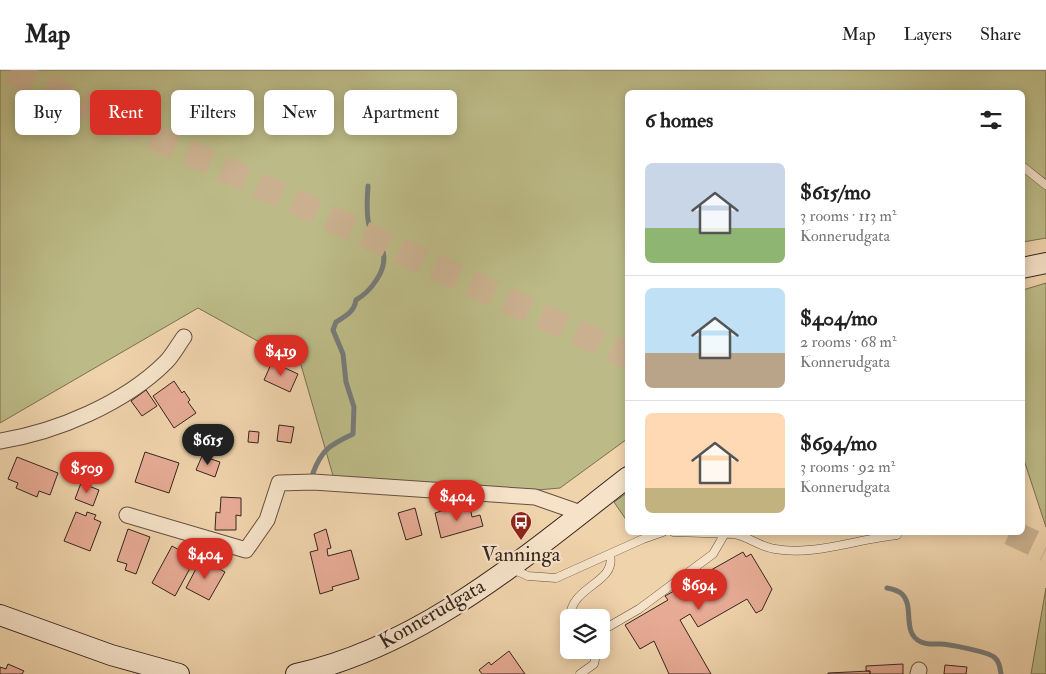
<!DOCTYPE html>
<meta charset="utf-8">
<style>
:root{--surface:#fff;--page:#f2f2f2;--text:#222;--muted:#767676;--line:#e0e0e0;--accent:#d93025}
body{margin:0;font-family:"IM FELL Double Pica",serif;background:var(--page);color:var(--text);height:100vh;display:flex;flex-direction:column;font-size:19px;white-space:nowrap}
*{box-sizing:border-box;margin:0}
p{font-size:16px;color:var(--muted)}
.icon{flex:none;width:28px;height:28px;fill:none;stroke:currentColor;stroke-width:2;stroke-linecap:round;stroke-linejoin:round}
.map{position:relative;flex:1;overflow:hidden}
.side{position:absolute;left:625px;top:20px;width:400px;height:445px;display:flex;flex-direction:column;background:var(--surface);border-radius:8px;box-shadow:0 2px 12px #0003}
.side>*{flex:none}
.banner{position:absolute;left:15px;top:20px;width:475px;height:45px;display:flex;gap:10px}
.tools{position:absolute;left:560px;top:539px;display:grid;gap:10px}
.tools a{display:grid;place-items:center;width:50px;height:50px;border-radius:8px;background:var(--surface);box-shadow:0 2px 12px #0003;font-size:25px}
.price{position:absolute;translate:-50% -42px;padding:0 11px;border-radius:18px;background:var(--accent);color:#fff;font-size:16px;line-height:32px;filter:drop-shadow(0 1px 2px #0008)}
.price::after{content:'';position:absolute;left:50%;top:30px;width:15px;height:11px;margin-left:-8px;background:inherit;clip-path:polygon(0 0,100% 0,50% 100%)}
.price.on{background:#222;color:#fff}
ul{padding:0;list-style:none}
li{display:flex;align-items:center;gap:15px;height:125px;padding:0 20px}
li+li{border-top:1px solid var(--line)}
li span{display:grid;place-items:center;flex:none;width:140px;height:100px;border-radius:8px;color:#555}
li>.icon{margin-inline-start:auto}
span .icon{width:60px;height:60px;fill:#fffc;stroke-width:1}
li b{font-size:21px}
h2{display:flex;justify-content:space-between;align-items:center;height:60px;padding:0 20px;font-size:21px}
.pill{padding:0 18px;border-radius:8px;background:var(--surface);box-shadow:0 2px 12px #0003;font-size:18px;line-height:45px}
.pill.on{background:var(--accent);color:#fff}
header{display:flex;align-items:center;gap:30px;box-sizing:border-box;height:70px;padding:0 25px;background:var(--surface);border-bottom:1px solid var(--line)}
header strong{font-size:24px}
nav{display:flex;gap:28px;margin-inline-start:auto;font-size:18px}
.map>svg:first-child{display:block}
.green{fill:#bcbb87;stroke:#7a7052}
.lines{fill:none;stroke-linecap:round;stroke-linejoin:round}
.stream{stroke:#767b79;stroke-width:5}
.building{fill:#e7ab95;stroke:#37251e}
.highway-tunnel{stroke:#cab08f;stroke-width:26;stroke-dasharray:26 13;stroke-linecap:butt}
.lane-casing{stroke:#655041;stroke-width:9}
.street-casing{stroke:#655041;stroke-width:17}
.secondary-casing{stroke:#37251e;stroke-width:22}
.lane{stroke:#f5e2c8;stroke-width:8}
.street{stroke:#f5e2c8;stroke-width:15}
.secondary{stroke:#f5e2c8;stroke-width:20}
.labels{text-anchor:middle;dominant-baseline:central;stroke-width:4.5;stroke-linejoin:round;paint-order:stroke}
.poi-label{font-size:21px;fill:#37251e;stroke:#f5e2c8}
.street-label{font-size:21px;fill:#37251e;stroke:#f5e2c8}
</style>
<header>
<strong>Map</strong>
<nav><a>Map</a><a>Layers</a><a>Share</a></nav>
</header>
<div class="map">
<svg width="1046" height="604" viewBox="0 0 1046 604">
<rect width="100%" height="100%" fill="#efd3ab"/>
<filter id="stains"><feTurbulence type="fractalNoise" baseFrequency=".004" numOctaves="4"/><feColorMatrix values="0 0 0 0 .2 0 0 0 0 .09 0 0 0 0 .02 0 0 0 .5 -.17"/></filter>
<radialGradient id="worn" r=".72"><stop offset=".6" stop-color="#630" stop-opacity="0"/><stop offset="1" stop-color="#630" stop-opacity=".3"/></radialGradient>
<path class="green" d="M0 0H1046V168L1023 172 1022 22H628L627 369 560 418 503 423 334 409 301 295 198 238 0 353Z
M1046 213V457L1023 387V220Z
M627 423V451L614 432Z
M1046 518V604H1031Z"/>
<g class="lines">
<path class="stream" d="M313 403C322 379 330 375 353 364L354 337 346 312 343 284 333 260 336 252C346 246 354 242 356 230 370 222 388 200 383 182 380 173 372 166 369 155 366 143 367 129 368 116
M887 518C892 519 899 521 902 524 915 536 901 563 921 572 928 575 934 574 940 574 949 574 988 582 994 587 999 591 1000 597 1001 604"/>
</g>
<path class="building" d="M272 292 298 304 290 322 264 310Z
M174 311 182 323 184 321 190 330 188 332 196 343 174 358 153 326Z
M146 320 157 336 142 346 131 331Z
M279 355 294 357 291 373 277 371Z
M249 361 259 362 258 373 248 372Z
M145 382 179 393 169 423 135 412Z
M202 386 220 392 215 407 196 400Z
M17 387 58 403 50 425 39 421 37 427 16 418 18 413 8 409Z
M81 413 99 420 93 436 75 429Z
M221 427 241 428V446L236 445V460H215L216 442 220 443Z
M470 437 472 447 480 445 483 456 441 468 435 443 451 438 452 442Z
M415 438 422 465 406 470 398 443Z
M76 442 86 446 87 442 96 445 94 449 101 452 90 481 64 471Z
M128 459 150 467 136 504 125 500 127 494 117 491Z
M326 459 331 478 327 479 328 486 351 480 359 509 332 517 333 520 320 524 310 482 318 480 314 464Z
M172 476 195 489 175 526 152 513Z
M743 482 746 487 751 484 772 519 762 540 756 543 747 529 698 557 690 544 680 550 711 604H669L654 571 640 579 625 555 668 530 665 526Z
M201 489 225 502 209 530 186 518Z
M509 581 525 604H482L479 600 489 592 491 595Z
M8 594 24 601 22 604H0V597L6 599Z
M903 594V604H870V601H866V596Z
M945 595 967 597 966 604H944Z
M870 601V604H828V603Z"/>
<g class="lines">
<path class="highway-tunnel" d="M10 0 628 286
M1010 462 1046 479"/>
<g class="lane-casing">
<path id="lane" d="M1022 96 1046 115
M673 462 735 464C749 467 760 477 775 479 815 486 857 469 897 465
M512 499 528 506 556 508 643 469 663 462
M570 548C570 516 617 513 610 485
M601 561 639 539 713 484 724 465
M580 604 594 594 597 580"/>
</g>
<g class="street-casing">
<path id="street" d="M0 371C57 362 125 333 166 292 173 285 178 275 184 267
M127 445 246 480 267 450 279 413 313 412 535 427 581 443
M918 604 919 600"/>
</g>
<g class="secondary-casing">
<path id="secondary" d="M1022 198 1046 193
M0 545 111 585 179 604
M296 604C423 576 527 485 628 407"/>
</g>
<use href="#lane" class="lane"/>
<use href="#street" class="street"/>
<use href="#secondary" class="secondary"/>
</g>
<defs>
<g id="bus-pin" transform="scale(1.125)"><path d="M0 17L-7.5 6A9.5 9.5 0 1 1 7.5 6Z" fill="#8f2418" stroke="#f5e2c8"/><path d="M-5-6H5V4H4V6H2V4H-2V6H-4V4H-5ZM-3.5-4V0h7V-4ZM-3.5 1.2v1.5H-2V1.2ZM2 1.2v1.5H3.5V1.2Z" fill="#fff"/></g>
</defs>
<g fill-rule="evenodd">
<use href="#bus-pin" x="521" y="452"/>
</g>
<g class="labels">
<g class="poi-label">
<text x="521" y="484">Vanninga</text>
</g>
<g class="street-label">
<text transform="translate(432 544) rotate(-30)">Konnerudgata</text>
</g>
</g>
<rect width="100%" height="100%" filter="url(#stains)"/>
<rect width="100%" height="100%" fill="url(#worn)"/>
</svg>
<div class="tools">
<a><svg class="icon" aria-label="layers" viewBox="0 0 24 24"><path d="M12 4l9 5-9 5-9-5zM3 14l9 5 9-5"/></svg></a>
</div>
<b class="price" style="left:281px;top:307px">$419</b>
<b class="price on" style="left:208px;top:396px">$615</b>
<b class="price" style="left:87px;top:424px">$509</b>
<b class="price" style="left:457px;top:452px">$404</b>
<b class="price" style="left:205px;top:510px">$404</b>
<b class="price" style="left:699px;top:541px">$694</b>
<div class="banner">
<a class="pill">Buy</a>
<a class="pill on">Rent</a>
<a class="pill">Filters</a>
<a class="pill">New</a>
<a class="pill">Apartment</a>
</div>
<section class="side">
<h2>6 homes<svg class="icon" aria-label="filters" viewBox="0 0 24 24"><path d="M4 7h16M4 17h16"/><circle cx="9" cy="7" r="2"/><circle cx="15" cy="17" r="2"/></svg></h2>
<ul>
<li><span style="background:linear-gradient(#c9d6e8 65%,#8fb573 0)"><svg class="icon" aria-label="home" viewBox="0 0 24 24"><path d="M3 11l9-7 9 7M6 9v11h12V9"/></svg></span><div><b>$615/mo</b><p>3 rooms · 113 m²</p><p>Konnerudgata</p></div></li>
<li><span style="background:linear-gradient(#bfe0f5 65%,#b9a48a 0)"><svg class="icon" aria-label="home" viewBox="0 0 24 24"><path d="M3 11l9-7 9 7M6 9v11h12V9"/></svg></span><div><b>$404/mo</b><p>2 rooms · 68 m²</p><p>Konnerudgata</p></div></li>
<li><span style="background:linear-gradient(#ffd9b3 75%,#c2b280 0)"><svg class="icon" aria-label="home" viewBox="0 0 24 24"><path d="M3 11l9-7 9 7M6 9v11h12V9"/></svg></span><div><b>$694/mo</b><p>3 rooms · 92 m²</p><p>Konnerudgata</p></div></li>
</ul>
</section>
</div>
